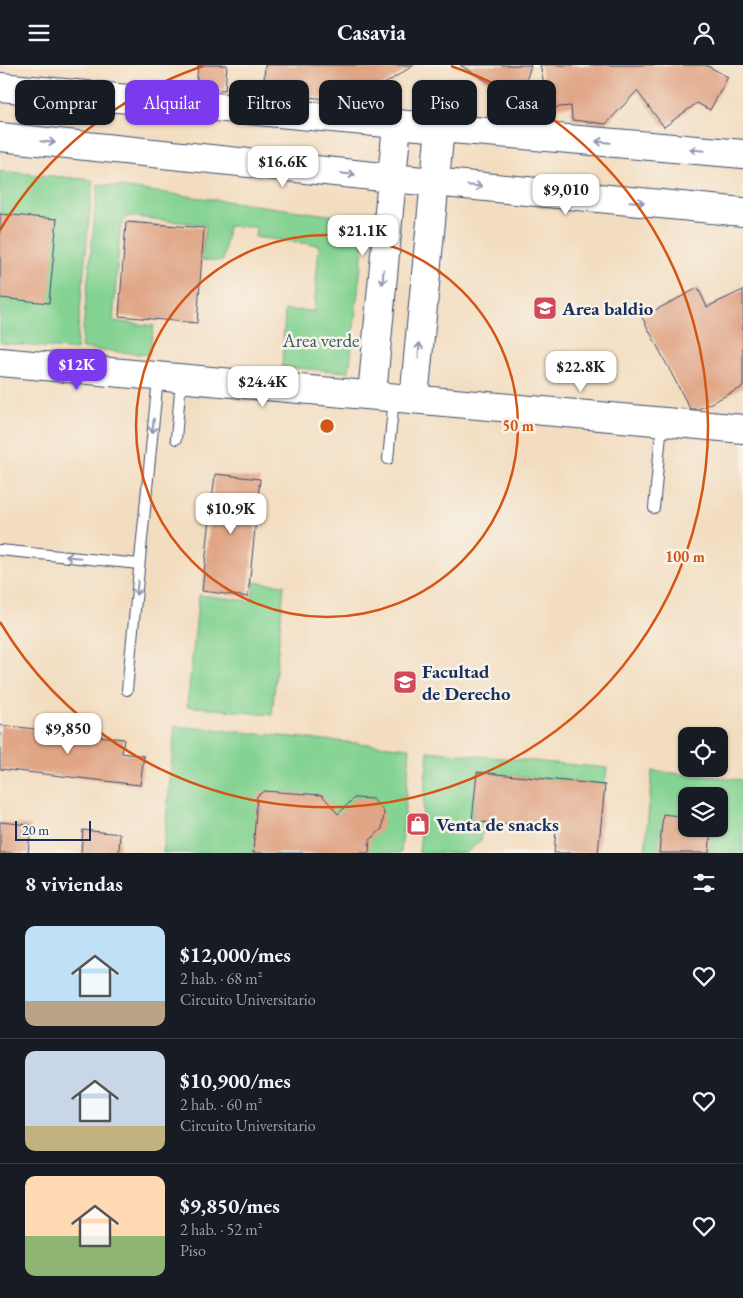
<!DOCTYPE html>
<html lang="es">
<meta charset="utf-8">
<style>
:root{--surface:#171b24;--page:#242831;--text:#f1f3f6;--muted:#9ea1a6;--line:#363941;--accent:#7c3aed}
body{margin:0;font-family:"EB Garamond",serif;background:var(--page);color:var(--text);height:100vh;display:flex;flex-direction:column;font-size:19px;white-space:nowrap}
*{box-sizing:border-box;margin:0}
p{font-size:16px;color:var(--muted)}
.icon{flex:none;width:28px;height:28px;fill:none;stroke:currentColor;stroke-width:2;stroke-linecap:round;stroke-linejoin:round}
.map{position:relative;height:788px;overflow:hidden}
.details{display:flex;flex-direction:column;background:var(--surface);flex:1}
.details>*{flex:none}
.banner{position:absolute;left:15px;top:15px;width:714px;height:45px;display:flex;gap:10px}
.controls{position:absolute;left:678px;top:662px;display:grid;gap:10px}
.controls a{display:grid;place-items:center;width:50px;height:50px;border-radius:10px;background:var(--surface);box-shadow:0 1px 4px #0004;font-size:25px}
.scale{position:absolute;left:15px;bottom:12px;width:76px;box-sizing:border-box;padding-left:5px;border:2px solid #1b2f5e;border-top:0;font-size:14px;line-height:18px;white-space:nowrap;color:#1b2f5e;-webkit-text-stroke:4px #f7f3e8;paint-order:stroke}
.price{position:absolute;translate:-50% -42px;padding:0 11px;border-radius:10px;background:#fff;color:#222;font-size:16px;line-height:32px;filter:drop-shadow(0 1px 2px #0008)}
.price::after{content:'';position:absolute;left:50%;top:30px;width:15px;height:11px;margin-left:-8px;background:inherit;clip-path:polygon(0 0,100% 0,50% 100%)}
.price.active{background:var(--accent);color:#fff}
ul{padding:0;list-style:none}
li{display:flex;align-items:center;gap:15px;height:125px;padding:0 25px}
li+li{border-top:1px solid var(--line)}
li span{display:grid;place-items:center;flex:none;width:140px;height:100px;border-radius:10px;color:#555}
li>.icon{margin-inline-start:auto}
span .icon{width:60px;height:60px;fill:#fffc;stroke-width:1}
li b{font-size:21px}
h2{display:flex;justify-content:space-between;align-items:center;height:60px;padding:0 25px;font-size:21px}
.tag{padding:0 18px;border-radius:10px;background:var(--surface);box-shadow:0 1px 4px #0004;font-size:18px;line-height:45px}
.tag.active{background:var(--accent);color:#fff}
header{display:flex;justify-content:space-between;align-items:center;height:65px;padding:0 25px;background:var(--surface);font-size:22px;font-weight:700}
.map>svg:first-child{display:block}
.green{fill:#84d392;stroke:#508178;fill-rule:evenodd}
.building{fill:#e0a585}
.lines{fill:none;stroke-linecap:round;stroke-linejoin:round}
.lane-casing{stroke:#3b496d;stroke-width:12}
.secondary-casing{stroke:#3b496d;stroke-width:30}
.lane{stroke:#fff;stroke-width:10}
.secondary{stroke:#fff;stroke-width:28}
.oneway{stroke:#8d97ae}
.ring{fill:none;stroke:#d45514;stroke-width:2.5}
.labels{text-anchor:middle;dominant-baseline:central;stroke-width:5;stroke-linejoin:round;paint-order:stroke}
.poi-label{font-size:19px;font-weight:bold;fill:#1b2f5e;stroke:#f7f3e8;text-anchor:start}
.park-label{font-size:19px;fill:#35586b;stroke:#f7f3e8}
.centre{fill:#d45514;stroke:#f7f3e8;stroke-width:2.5}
.ring-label{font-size:15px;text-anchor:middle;font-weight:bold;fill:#d45514;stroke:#f7f3e8;stroke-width:5;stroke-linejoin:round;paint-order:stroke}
</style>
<header><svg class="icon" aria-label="menu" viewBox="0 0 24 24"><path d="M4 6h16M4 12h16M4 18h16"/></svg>Casavia<svg class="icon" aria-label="person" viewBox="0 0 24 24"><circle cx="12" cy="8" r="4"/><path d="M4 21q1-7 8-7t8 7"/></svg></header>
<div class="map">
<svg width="743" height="788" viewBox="0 0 743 788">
<rect width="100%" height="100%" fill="#f7f3e8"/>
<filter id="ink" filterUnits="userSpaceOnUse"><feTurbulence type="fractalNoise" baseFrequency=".02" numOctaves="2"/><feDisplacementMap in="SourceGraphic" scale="10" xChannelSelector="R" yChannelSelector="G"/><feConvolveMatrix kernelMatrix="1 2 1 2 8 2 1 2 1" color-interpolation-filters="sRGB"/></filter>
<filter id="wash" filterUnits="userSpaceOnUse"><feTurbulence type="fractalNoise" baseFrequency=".0096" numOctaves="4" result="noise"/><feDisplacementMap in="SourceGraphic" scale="20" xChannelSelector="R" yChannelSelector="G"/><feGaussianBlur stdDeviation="1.12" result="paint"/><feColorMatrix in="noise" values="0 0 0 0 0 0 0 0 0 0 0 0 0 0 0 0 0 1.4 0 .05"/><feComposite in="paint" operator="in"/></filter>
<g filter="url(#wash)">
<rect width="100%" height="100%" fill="#f3ddc0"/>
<path class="green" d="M0 106 93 115 76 285 0 278Z
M98 119 366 155 349 307 282 302 285 245 314 246 319 180 255 172 256 162 228 161 223 196 201 195 206 160 126 151 120 165 113 256 154 261 149 290 81 283Z
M254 517 284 520 272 650 187 641 199 530 252 536Z
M175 661 410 683 401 788H163Z
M428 686 607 703 605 720 478 707 472 756 483 757 481 775 466 788H419Z
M652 706 743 715V788H645ZM686 731H719V764H686Z"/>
<g id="blocks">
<path class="building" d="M198 0H227L225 25 196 23Z
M265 0H414L358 36 263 29Z
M460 0H531L520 36Z
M540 0H706L728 12 710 45 697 38 664 62 637 26 606 59 572 55 571 41 549 43Z
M0 149 57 154 49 238 0 233Z
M126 157 204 163 197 258 119 251Z
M698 223 707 242 743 225V322L699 344H690L642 252Z
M215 409 260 414 248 532 202 526Z
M0 660 124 674 122 688 144 691 140 720 0 704Z
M477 707 605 720 598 788H554L556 765 472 756Z
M264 726 322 730 338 749 354 733 373 734 384 747 382 764 370 775 369 788H253L257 731Z
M663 749 686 752V764H711L709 788H659Z
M0 757 31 760 28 788H0Z
M83 765 120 769 119 788H81Z"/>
</g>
</g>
<g filter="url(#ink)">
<use href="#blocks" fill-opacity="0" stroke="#3b496d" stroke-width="1"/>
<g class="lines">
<g class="lane-casing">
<path id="lane" d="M176 374 181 315
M388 394 394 333
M654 443 662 358
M0 485 139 499
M127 625 158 313"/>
</g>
<g class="secondary-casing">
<path id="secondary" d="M0 22 440 63 743 89
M0 72 392 113 743 147
M0 297C247 321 495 341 743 364
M372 330 397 59
M414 334 440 63"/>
</g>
<use href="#lane" class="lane"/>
<use href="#secondary" class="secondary"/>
</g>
<defs><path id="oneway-shaft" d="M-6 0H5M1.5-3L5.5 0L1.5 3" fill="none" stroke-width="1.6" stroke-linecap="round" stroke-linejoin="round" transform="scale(1.25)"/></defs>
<g class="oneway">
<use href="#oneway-shaft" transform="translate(48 77) rotate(6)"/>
<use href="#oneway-shaft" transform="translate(603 77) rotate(-175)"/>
<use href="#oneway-shaft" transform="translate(697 85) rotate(-175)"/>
<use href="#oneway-shaft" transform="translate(348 109) rotate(6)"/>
<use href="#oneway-shaft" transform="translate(475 121) rotate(5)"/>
<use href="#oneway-shaft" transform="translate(637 137) rotate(5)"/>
<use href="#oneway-shaft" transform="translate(383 212) rotate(95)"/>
<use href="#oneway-shaft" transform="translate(419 285) rotate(-85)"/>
<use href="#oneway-shaft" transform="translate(153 361) rotate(96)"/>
<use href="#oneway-shaft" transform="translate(73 492) rotate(-175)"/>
<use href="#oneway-shaft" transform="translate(137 523) rotate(96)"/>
</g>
</g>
<g class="ring">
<circle cx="327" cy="361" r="191"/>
<path d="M0 165A381 381 0 0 1 203 1M451 1A381 381 0 1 1 0 557"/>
</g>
<defs>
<g id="school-square" transform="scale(1.25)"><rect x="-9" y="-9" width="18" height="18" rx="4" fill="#d1495b" stroke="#f7f3e8"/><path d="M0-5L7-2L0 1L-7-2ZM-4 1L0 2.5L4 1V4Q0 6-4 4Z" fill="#fff"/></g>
<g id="university-square" transform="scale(1.25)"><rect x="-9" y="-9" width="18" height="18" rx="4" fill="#d1495b" stroke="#f7f3e8"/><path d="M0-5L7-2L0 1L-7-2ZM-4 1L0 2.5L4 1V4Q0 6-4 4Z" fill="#fff"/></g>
<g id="shop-square" transform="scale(1.25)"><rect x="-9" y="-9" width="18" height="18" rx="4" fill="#d1495b" stroke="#f7f3e8"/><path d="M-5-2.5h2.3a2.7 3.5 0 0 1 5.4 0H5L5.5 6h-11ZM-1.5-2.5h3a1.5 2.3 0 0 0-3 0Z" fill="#fff"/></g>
</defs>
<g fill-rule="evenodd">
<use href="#school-square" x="545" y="243"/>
<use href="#university-square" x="405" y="617"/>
<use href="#shop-square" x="418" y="759"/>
</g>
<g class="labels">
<g class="poi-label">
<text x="562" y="243">Area baldio</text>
<text x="422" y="606">Facultad<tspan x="422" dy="22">de Derecho</tspan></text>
<text x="436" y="759">Venta de snacks</text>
</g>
<g class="park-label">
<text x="321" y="275">Area verde</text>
</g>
</g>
<circle cx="327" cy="361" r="8" class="centre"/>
<g class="ring-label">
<text x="518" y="366">50 m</text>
<text x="685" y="497">100 m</text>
</g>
</svg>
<div class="controls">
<a><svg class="icon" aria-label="locate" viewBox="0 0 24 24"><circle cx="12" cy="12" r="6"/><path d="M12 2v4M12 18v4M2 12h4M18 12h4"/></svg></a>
<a><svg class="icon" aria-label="layers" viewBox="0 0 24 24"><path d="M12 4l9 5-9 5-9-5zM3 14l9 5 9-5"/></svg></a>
</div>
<div class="scale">20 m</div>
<b class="price" style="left:283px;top:123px">$16.6K</b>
<b class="price" style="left:566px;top:151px">$9,010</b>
<b class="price" style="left:363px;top:192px">$21.1K</b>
<b class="price active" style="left:77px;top:326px">$12K</b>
<b class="price" style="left:581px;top:328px">$22.8K</b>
<b class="price" style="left:263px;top:343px">$24.4K</b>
<b class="price" style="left:231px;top:470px">$10.9K</b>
<b class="price" style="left:68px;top:690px">$9,850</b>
<div class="banner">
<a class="tag">Comprar</a>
<a class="tag active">Alquilar</a>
<a class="tag">Filtros</a>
<a class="tag">Nuevo</a>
<a class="tag">Piso</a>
<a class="tag">Casa</a>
</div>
</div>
<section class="details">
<h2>8 viviendas<svg class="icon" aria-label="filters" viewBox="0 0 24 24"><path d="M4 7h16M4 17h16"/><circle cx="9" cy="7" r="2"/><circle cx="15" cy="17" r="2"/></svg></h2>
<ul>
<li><span style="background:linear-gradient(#bfe0f5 75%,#b9a48a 0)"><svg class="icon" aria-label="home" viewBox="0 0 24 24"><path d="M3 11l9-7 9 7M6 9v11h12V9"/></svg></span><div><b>$12,000/mes</b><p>2 hab. · 68 m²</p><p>Circuito Universitario</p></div><svg class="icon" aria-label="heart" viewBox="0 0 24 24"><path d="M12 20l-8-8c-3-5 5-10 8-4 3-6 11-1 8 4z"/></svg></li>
<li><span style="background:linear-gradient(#c9d6e8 75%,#c2b280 0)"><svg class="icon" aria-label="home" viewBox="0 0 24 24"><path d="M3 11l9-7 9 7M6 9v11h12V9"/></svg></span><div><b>$10,900/mes</b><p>2 hab. · 60 m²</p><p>Circuito Universitario</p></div><svg class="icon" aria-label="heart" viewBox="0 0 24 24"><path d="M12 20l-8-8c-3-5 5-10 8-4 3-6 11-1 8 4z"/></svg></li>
<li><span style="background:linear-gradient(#ffd9b3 60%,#8fb573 0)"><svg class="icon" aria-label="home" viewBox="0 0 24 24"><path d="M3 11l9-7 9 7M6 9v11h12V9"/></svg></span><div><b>$9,850/mes</b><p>2 hab. · 52 m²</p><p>Piso</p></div><svg class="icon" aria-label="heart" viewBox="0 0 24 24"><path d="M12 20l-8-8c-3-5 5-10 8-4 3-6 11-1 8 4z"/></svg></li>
</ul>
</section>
